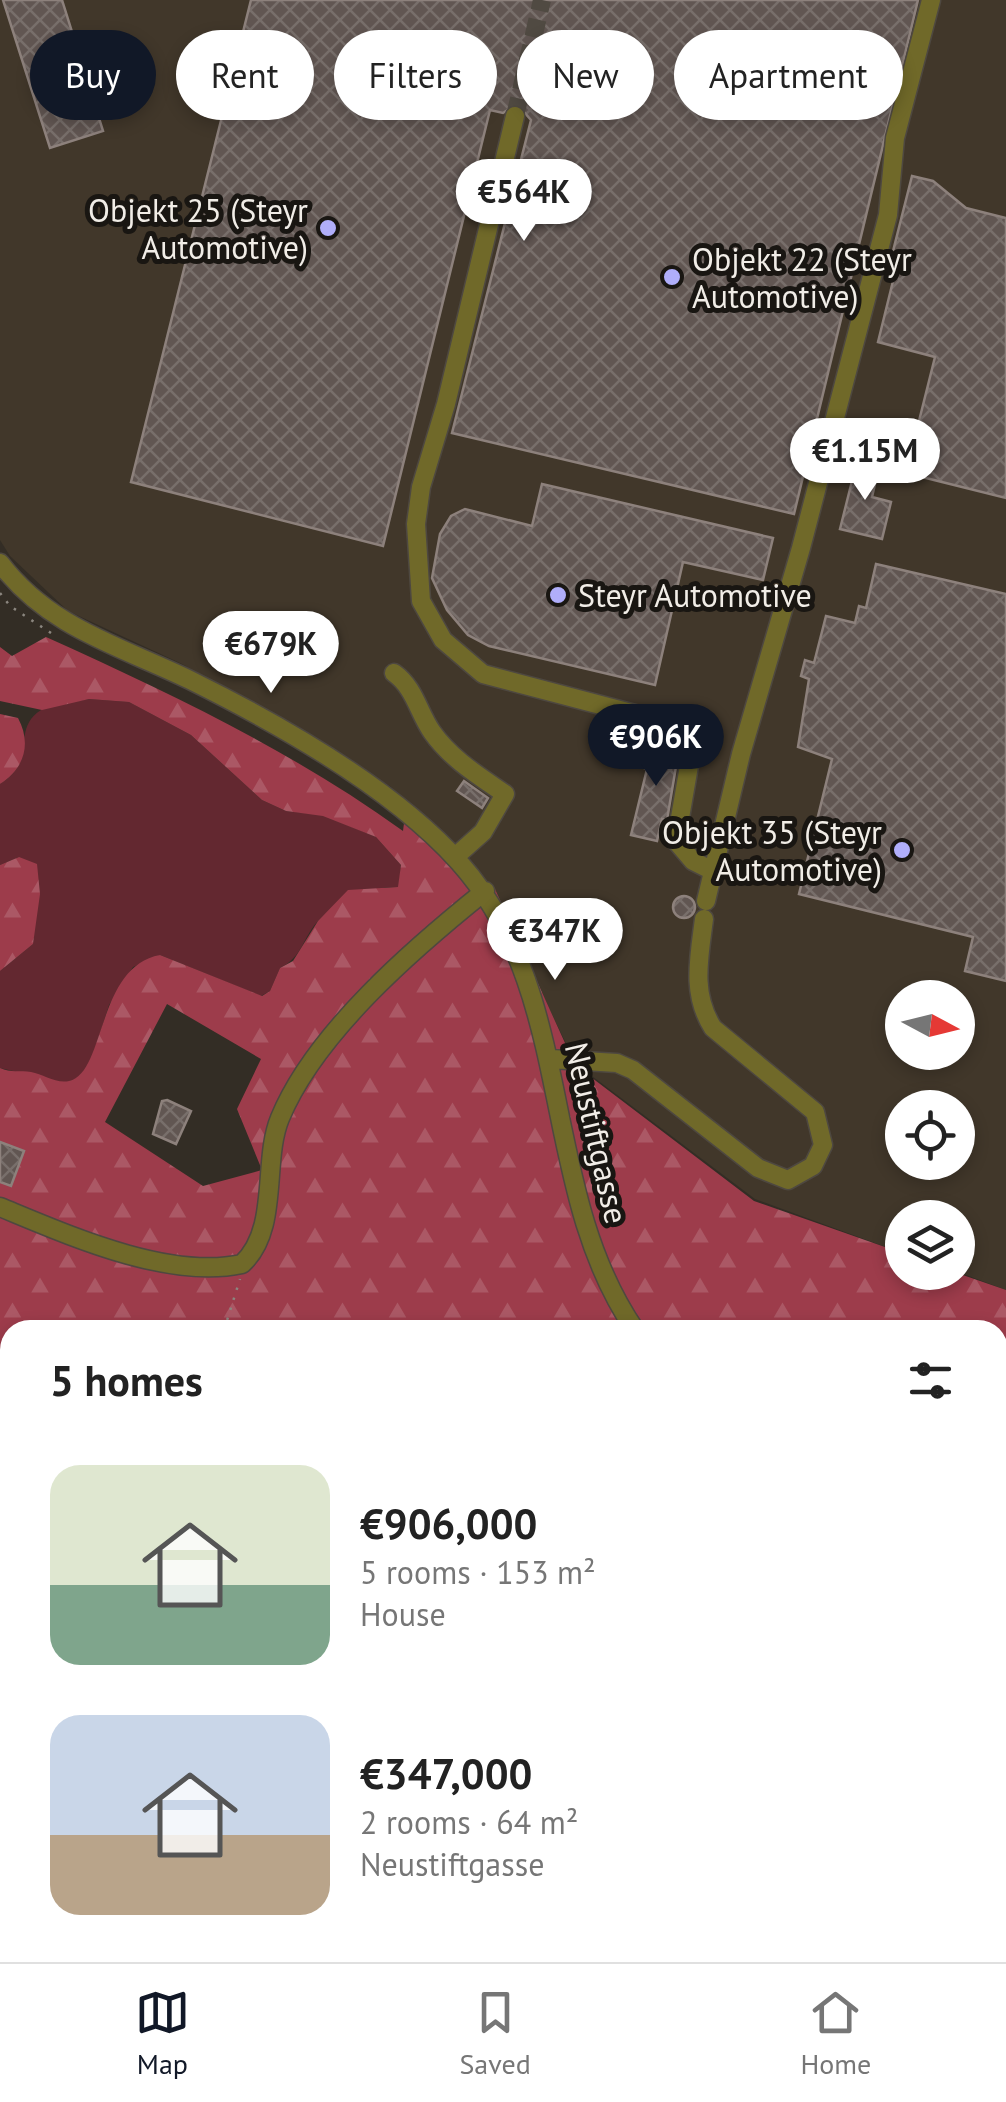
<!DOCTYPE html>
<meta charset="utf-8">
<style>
:root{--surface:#fff;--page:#f2f2f2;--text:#222;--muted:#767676;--line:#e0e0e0;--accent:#111827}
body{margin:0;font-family:"PT Sans",sans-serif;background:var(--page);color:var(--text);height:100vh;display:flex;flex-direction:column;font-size:38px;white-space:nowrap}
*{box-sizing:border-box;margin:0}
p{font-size:32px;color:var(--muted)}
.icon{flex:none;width:55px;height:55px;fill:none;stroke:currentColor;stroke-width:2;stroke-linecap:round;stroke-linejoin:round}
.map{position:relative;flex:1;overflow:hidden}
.panel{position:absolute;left:0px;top:1320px;width:1008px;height:642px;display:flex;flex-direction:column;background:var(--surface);border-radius:30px 30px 0 0;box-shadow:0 5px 15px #0003}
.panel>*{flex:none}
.hud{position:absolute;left:30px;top:30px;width:948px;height:90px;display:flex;gap:20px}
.needle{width:65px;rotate:97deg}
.buttons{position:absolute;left:885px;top:980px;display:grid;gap:20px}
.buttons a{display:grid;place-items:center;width:90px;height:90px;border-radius:50%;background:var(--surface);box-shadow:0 5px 15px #0003;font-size:50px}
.price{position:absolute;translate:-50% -85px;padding:0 22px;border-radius:35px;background:#fff;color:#222;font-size:32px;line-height:65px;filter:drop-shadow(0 2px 5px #0008)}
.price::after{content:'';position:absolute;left:50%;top:60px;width:30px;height:22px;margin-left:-15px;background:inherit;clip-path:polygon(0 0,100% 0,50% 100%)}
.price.selected{background:var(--accent);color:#fff}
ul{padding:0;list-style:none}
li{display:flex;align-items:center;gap:30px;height:250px;padding:0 50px}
li span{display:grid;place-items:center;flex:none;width:280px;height:200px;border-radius:30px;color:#555}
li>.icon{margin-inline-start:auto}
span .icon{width:120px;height:120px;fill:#fffc;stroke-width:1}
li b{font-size:42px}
h2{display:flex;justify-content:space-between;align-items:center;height:120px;padding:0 50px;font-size:42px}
.chip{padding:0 35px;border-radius:45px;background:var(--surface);box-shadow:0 5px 15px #0003;font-size:35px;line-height:90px}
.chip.selected{background:var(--accent);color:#fff}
.tabs{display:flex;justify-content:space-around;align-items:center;height:140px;border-top:2px solid var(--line);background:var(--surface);font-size:28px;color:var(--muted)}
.tabs a{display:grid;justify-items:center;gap:5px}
.tabs .selected{color:var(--accent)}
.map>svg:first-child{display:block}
.built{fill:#41372a;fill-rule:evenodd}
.green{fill:#632830}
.forest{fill:url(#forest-firs);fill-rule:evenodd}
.building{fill:url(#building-cross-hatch);stroke:#8d817c;stroke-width:2.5}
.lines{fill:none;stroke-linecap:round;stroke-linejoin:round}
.minor-tunnel{stroke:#504a42;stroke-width:18;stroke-dasharray:18 9;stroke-linecap:butt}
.minor-casing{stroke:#4e4840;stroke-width:21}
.path{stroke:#8b867f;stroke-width:2.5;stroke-dasharray:2.5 8;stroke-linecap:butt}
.minor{stroke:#706929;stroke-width:18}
.poi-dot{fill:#b0aefa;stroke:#191612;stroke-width:4}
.labels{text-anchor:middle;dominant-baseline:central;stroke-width:10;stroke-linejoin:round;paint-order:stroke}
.poi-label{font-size:32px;fill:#f1ede7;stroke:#191612;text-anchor:end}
.street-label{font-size:32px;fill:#f1ede7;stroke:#191612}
</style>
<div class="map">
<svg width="1006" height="1962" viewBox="0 0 1006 1962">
<defs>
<pattern id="forest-firs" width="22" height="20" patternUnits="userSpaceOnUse" patternTransform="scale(2.5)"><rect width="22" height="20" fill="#9d3c4b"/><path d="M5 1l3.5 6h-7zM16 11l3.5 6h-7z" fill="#ab5865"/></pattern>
<pattern id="building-cross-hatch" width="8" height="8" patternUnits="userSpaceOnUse" patternTransform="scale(2.5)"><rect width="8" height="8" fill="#615652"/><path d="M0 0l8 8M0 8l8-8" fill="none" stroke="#786f6b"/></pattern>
</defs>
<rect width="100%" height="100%" fill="#332d25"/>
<path class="built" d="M0 0H1006V1290L958 1272V1218H902V1253L755 1199 576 1064 488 883 390 786 182 664 68 611 10 556 0 540ZM902 998H958V1052H902ZM902 1108H958V1162H902Z"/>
<path class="green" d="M89 699 129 702 191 735 262 800 286 811 323 815 376 837 401 865 399 887C371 886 340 899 319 920 303 936 303 957 280 968L270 991 261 996 160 955 133 967 109 1005 90 1065 81 1077 64 1083 0 1068V971L33 944 34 928 19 857 0 865V784C39 760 10 730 41 710 53 703 76 702 89 699Z
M0 1695 10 1732V1861L0 1863Z"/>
<path class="forest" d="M46 637C170 693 292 751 403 831L406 808 495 889 575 1065 754 1201 902 1253V1272L957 1273 1006 1290V1543L998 1541V1330H10V1493H0V1068C11 1073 20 1070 31 1072 43 1074 56 1084 69 1081 106 1073 96 967 160 955L262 996 270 991 280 968 293 961 318 921 348 890 398 887 401 865 376 837 323 816 286 811 262 800 191 735 129 702 89 699 42 710 0 701V647L12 656ZM167 1004 261 1059 237 1109 262 1170 203 1186 105 1122Z
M0 714 18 718C32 744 24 769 0 784Z
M19 857 37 864 40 894 33 944 0 971V865Z"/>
<path class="building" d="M3 0H62L103 131 50 148Z
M251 0H918L794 514 452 433 531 120 517 104 503 113 490 110 383 546 131 482Z
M912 176 933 181 966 208 1006 218V498L906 473 935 357 878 342 894 277 887 275Z
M858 457 880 463 872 497 891 502 882 539 840 529Z
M542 484 773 538 763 580 683 562 655 685 489 646 468 635 447 610 432 578 440 534 451 516 465 509 532 526Z
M876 564 1006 594V981L965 971 973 937 799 894 832 759 798 747 809 679 801 676 805 660 814 663 826 616 855 623 859 606 866 608Z
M655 737 680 743 667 820 662 819 657 841 631 835 647 769 641 767 643 756 650 757Z
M464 781 488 798 482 808 457 791Z
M673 907a11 11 0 1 1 22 0a11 11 0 1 1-22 0Z
M167 1100 191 1111 176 1144 153 1134 162 1101Z
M0 1142 24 1151 11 1186 0 1182Z"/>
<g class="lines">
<path class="minor-tunnel" d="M515 116 542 0"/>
<g class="minor-casing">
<path id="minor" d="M515 116 446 404 421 487 416 524 421 601 443 640 483 674 688 728 694 737 676 841 693 861 713 871
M0 563C49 628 120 646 190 680 279 724 392 787 459 862 578 995 537 1187 635 1330
M394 673C415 688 418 712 432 732 451 759 479 776 505 794L483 832 455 857
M706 901 741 754 801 548 888 215 895 138 931 0
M551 1059 617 1063 633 1070 758 1168 788 1180 813 1166 823 1145 815 1112 713 1028C691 994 699 958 704 919
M0 1207C68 1235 168 1280 242 1264 280 1229 262 1161 280 1118 315 1033 414 948 485 891
M998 1556 1006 1559
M0 1669 10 1707
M0 1932 10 1931
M55 1952 62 1962
M757 1952V1962
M644 1962 647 1952"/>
</g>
<path class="path" d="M0 593 10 606 54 635
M224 1330 240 1279"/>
<use href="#minor" class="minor"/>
</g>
<g class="poi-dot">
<circle cx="328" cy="228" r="10"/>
<circle cx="672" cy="277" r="10"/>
<circle cx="558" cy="595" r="10"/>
<circle cx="902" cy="850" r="10"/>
</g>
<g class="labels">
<g class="poi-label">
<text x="308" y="210">Objekt 25 (Steyr<tspan x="308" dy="37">Automotive)</tspan></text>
<text x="692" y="259" text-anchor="start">Objekt 22 (Steyr<tspan x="692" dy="37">Automotive)</tspan></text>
<text x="578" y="595" text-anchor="start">Steyr Automotive</text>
<text x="882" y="832">Objekt 35 (Steyr<tspan x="882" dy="37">Automotive)</tspan></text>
</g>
<g class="street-label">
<text transform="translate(597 1133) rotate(77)">Neustiftgasse</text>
</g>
</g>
</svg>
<div class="buttons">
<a><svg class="needle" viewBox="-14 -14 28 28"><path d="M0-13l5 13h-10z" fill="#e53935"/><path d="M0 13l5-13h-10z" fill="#767676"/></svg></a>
<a><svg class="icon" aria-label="locate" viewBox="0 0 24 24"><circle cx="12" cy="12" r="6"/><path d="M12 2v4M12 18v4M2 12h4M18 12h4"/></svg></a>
<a><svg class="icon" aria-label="layers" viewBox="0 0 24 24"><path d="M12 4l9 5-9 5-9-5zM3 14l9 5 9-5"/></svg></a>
</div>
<b class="price" style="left:524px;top:244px">€564K</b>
<b class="price" style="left:865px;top:503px">€1.15M</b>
<b class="price" style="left:271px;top:696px">€679K</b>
<b class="price selected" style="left:656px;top:789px">€906K</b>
<b class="price" style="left:555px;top:983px">€347K</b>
<div class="hud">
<a class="chip selected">Buy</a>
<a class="chip">Rent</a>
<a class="chip">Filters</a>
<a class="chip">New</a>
<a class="chip">Apartment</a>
</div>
<section class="panel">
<h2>5 homes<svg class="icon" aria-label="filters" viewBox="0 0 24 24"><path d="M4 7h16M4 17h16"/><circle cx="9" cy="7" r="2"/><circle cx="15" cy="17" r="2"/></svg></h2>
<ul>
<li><span style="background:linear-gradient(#dfe7d0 60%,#7fa58c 0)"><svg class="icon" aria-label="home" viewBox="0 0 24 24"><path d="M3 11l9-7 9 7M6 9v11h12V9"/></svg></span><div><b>€906,000</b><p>5 rooms · 153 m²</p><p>House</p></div></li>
<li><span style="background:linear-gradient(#c9d6e8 60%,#b9a48a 0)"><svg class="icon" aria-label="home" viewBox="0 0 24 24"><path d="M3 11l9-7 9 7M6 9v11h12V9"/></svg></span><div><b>€347,000</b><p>2 rooms · 64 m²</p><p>Neustiftgasse</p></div></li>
</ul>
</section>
</div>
<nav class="tabs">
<a class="selected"><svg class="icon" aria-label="map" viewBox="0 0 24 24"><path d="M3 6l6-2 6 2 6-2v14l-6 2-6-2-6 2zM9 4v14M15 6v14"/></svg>Map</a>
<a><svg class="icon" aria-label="saved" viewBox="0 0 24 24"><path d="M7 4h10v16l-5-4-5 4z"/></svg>Saved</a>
<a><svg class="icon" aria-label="home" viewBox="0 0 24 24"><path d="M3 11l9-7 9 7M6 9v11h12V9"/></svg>Home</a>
</nav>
